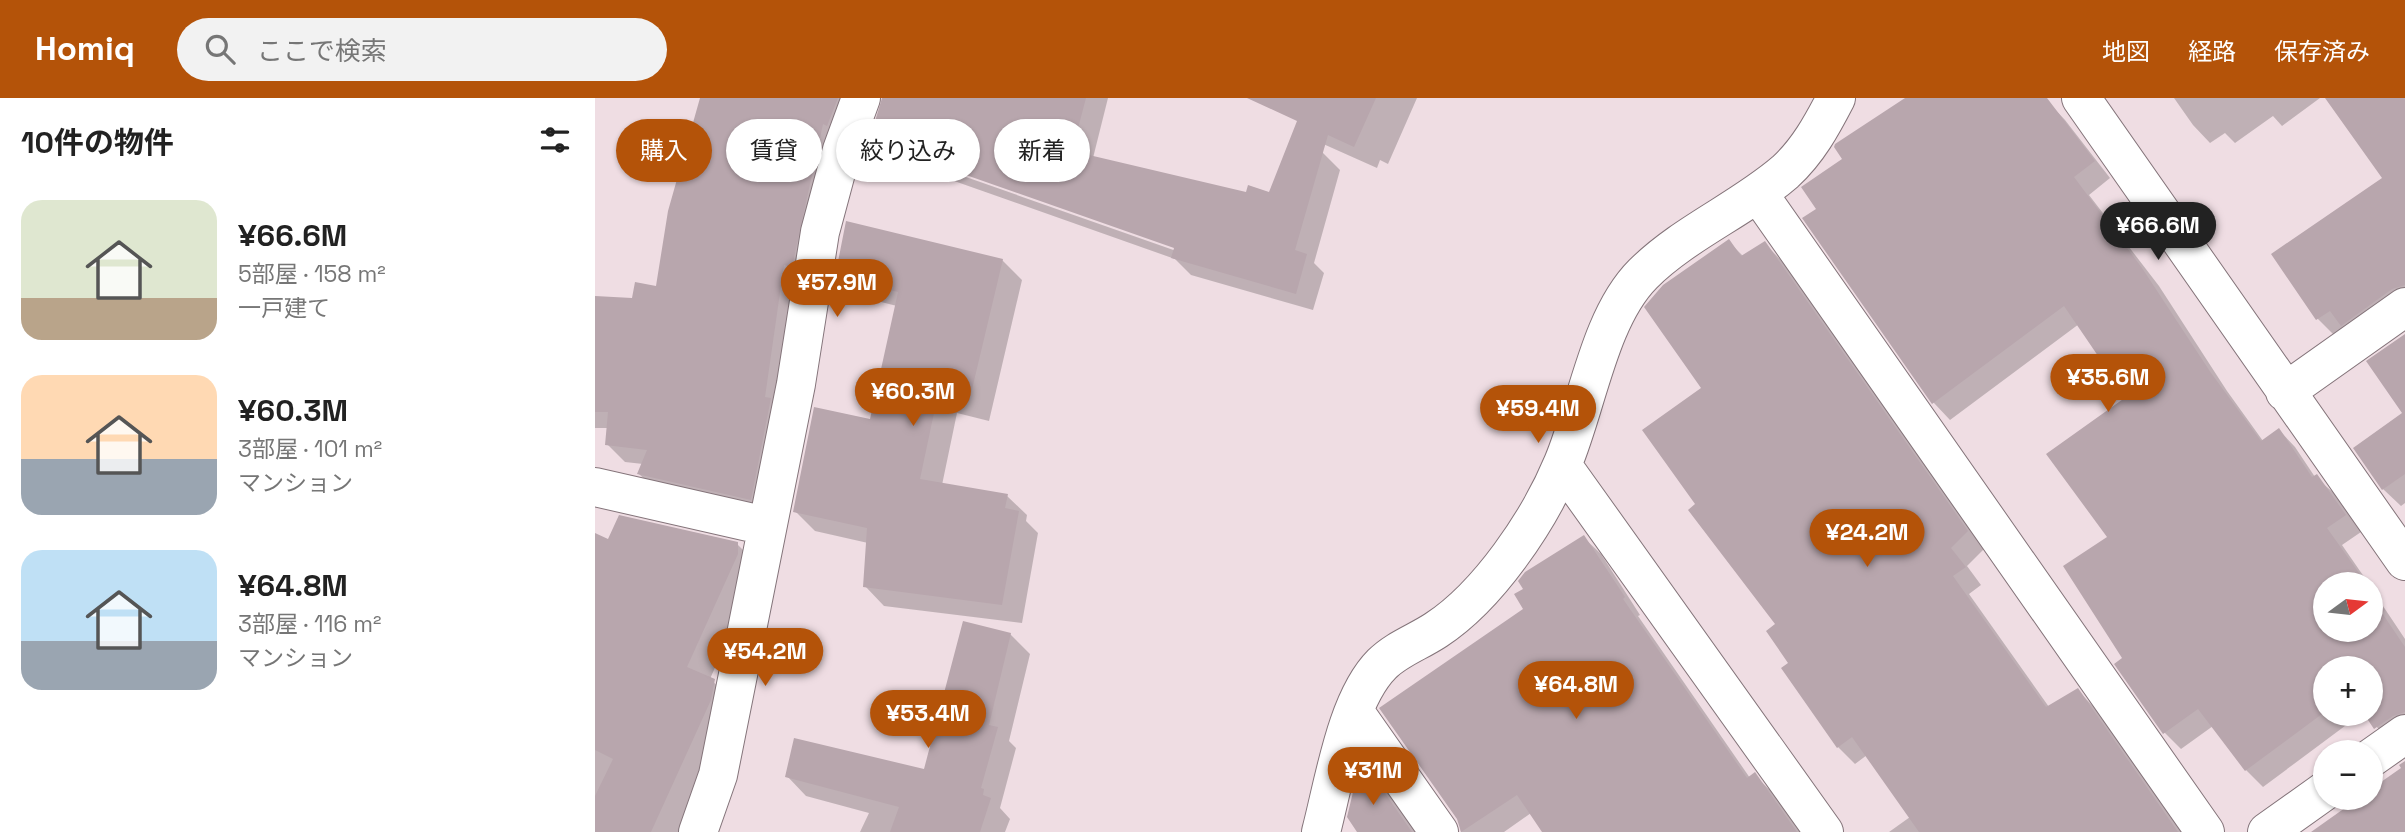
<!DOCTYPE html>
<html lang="ja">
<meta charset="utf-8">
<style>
:root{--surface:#fff;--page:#f2f2f2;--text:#222;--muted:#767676;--accent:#b45309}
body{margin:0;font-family:"Space Grotesk","Noto Sans JP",sans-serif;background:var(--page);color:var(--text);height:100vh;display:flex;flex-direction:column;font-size:26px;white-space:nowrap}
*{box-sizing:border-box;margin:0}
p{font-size:23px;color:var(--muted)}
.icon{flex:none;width:38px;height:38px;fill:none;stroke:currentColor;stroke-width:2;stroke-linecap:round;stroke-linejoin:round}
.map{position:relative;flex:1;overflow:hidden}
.drawer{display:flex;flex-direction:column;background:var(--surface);width:595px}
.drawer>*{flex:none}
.banner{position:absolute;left:21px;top:21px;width:665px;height:63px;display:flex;gap:14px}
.needle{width:46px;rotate:75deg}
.controls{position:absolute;left:1718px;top:474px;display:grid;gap:14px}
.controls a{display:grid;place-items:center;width:70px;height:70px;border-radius:50%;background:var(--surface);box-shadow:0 2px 5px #0004;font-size:35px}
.price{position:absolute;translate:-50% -60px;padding:0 16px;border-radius:24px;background:var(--accent);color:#fff;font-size:23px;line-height:46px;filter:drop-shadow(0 2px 4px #0008)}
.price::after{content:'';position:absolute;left:50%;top:42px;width:21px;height:16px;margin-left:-10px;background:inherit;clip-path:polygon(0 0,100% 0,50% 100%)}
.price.on{background:#222;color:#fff}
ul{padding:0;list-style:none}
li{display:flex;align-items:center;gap:21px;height:175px;padding:0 21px}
li span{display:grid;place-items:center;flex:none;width:196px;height:140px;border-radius:21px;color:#555}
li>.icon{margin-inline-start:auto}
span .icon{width:84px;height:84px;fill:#fffc;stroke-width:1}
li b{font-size:30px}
h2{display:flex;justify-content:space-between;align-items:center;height:84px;padding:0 21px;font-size:30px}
.chip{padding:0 24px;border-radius:32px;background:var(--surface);box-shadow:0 2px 5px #0004;font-size:24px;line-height:63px}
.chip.on{background:var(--accent);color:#fff}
header{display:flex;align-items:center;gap:42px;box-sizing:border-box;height:98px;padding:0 35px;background:var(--accent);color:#fff}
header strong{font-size:33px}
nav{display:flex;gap:38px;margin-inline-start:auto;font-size:24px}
.search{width:490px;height:63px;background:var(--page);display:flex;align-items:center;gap:18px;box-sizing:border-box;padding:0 24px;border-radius:38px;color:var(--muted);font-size:26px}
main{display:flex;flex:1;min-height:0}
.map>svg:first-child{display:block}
.shadow{fill:#0003;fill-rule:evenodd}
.building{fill:#b8a6ad}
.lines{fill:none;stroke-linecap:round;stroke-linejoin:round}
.street-casing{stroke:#84747a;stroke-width:40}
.street{stroke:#fff;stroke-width:38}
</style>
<header>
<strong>Homiq</strong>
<div class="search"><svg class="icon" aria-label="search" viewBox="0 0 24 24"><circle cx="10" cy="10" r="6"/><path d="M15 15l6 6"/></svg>ここで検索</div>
<nav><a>地図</a><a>経路</a><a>保存済み</a></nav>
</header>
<main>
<section class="drawer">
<h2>10件の物件<svg class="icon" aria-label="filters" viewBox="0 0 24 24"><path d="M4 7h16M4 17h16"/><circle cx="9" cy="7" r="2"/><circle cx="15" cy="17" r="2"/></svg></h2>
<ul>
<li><span style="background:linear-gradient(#dfe7d0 70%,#b9a48a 0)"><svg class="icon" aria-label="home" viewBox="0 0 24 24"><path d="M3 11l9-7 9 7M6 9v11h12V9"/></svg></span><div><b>¥66.6M</b><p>5部屋 · 158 m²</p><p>一戸建て</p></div></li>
<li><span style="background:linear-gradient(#ffd9b3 60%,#9aa5b1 0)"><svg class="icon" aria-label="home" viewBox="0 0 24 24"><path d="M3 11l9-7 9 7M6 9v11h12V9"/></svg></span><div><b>¥60.3M</b><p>3部屋 · 101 m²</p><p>マンション</p></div></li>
<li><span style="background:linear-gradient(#bfe0f5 65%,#9aa5b1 0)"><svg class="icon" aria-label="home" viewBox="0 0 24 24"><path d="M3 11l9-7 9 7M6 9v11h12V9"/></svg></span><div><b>¥64.8M</b><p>3部屋 · 116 m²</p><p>マンション</p></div></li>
</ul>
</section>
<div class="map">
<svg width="1810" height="734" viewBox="0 0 1810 734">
<rect width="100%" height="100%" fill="#efdde3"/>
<path class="shadow" d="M107 0H271L173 419 62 393 44 376 48 366 30 364 12 346 13 330H0V200L39 202 63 190Z
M288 0H513L498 60 652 96H675L727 54 745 72 719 165 729 175 718 212 596 177 580 161 294 60 276 42ZM294 48 588 152 587 155 294 52Z
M714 0H822L793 66 785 62 782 70 726 45Z
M1313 0H1425L1454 5 1470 22 1515 80 1494 97 1564 188 1632 293 1668 343 1684 332 1700 349 1720 379 1739 395 1766 434 1747 447 1774 486H1731V532H1776V490L1810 541V639L1797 647 1771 616H1776V570H1731V616H1766L1668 689 1651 672 1618 628 1586 651 1569 634 1530 561 1514 440 1533 299 1484 226 1355 322 1339 305 1210 120 1223 112 1249 62Z
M1579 0H1725L1687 28 1678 18 1640 45 1630 35 1615 45 1598 27Z
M1733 0H1810V211L1740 238 1723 221 1679 156 1790 80Z
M1134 144 1148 158 1169 145 1186 162 1389 451 1372 468 1386 487 1374 496 1454 609 1483 593 1499 609 1587 734H1294L1315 719 1272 657 1260 666 1243 649 1195 565 1183 526 1102 407 1109 290Z
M407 162 427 182 394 323 362 315 347 387 412 398 432 417 431 423 443 435 427 525 289 508 270 488 273 445 220 433 200 413 276 323 302 208 262 198 242 178Z
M1810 238V405L1806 408 1788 391 1810 316Z
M0 437 14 443 142 446 161 465V476L115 581 138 602 97 734H0Z
M989 440 1006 456 1045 517 1043 518 1155 680 1159 677 1176 693 1205 734H950L936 715 909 734H866L864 721 931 511Z
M415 536 435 556 414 643 421 650 405 710 415 721 410 734H265L274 715 211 698 192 678 330 673Z
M767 665 784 681 821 734H764Z"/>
<path class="building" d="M105 0H243L232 28 228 26 197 169 189 167 170 299 176 300 156 402 42 376 52 352 10 347 13 314H0V198L37 200 40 184 61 188 73 113Z
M287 0H491L477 53 651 94 653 87 674 94 702 23 652 0H781L759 49 733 37 700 152 712 156 701 196 576 160 579 150 274 43Z
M1310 0H1452L1500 63 1479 79 1547 170 1616 275 1666 343 1684 330 1717 379 1722 376 1751 417 1732 430 1772 486H1731V532H1776V493L1790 512 1787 515 1810 549V614L1798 618 1779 631 1769 616H1776V570H1731V613L1650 673 1603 611 1568 636 1519 566 1527 560 1468 468 1512 439 1451 356 1531 299 1469 208 1337 306 1207 120 1221 111 1206 89 1247 61 1239 49 1240 46Z
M1730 0H1810V187L1797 191 1746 228 1735 213 1721 222 1676 156 1787 80Z
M251 123 408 161 374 304 343 296 325 381 413 396 410 410 424 413 407 507 268 489 272 430 198 414 219 309 275 321 303 194 240 179Z
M1134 141 1146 158 1170 143 1373 433 1356 450 1371 469 1358 478 1451 609 1483 590 1583 734H1324L1257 639 1242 650 1186 570 1193 565 1171 533 1180 526 1093 412 1100 406 1047 332 1106 290 1049 209 1068 187Z
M1810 236V376L1787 392 1758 350 1807 315 1771 263Z
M24 417 143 444V456L92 569 120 581 116 602 56 734H0V698L18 661 0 652V435L13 441Z
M989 437 1030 499 1028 501 1152 680 1160 674 1202 734H947L922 697 866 734 862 721 784 610 928 511 919 496 928 491 923 483 930 474Z
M368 523 416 535 394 627 403 629 386 690 389 691 388 697 396 700 385 734H295L304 709 190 679 199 640 329 671Z
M766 661 817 734H762L752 719Z
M1810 663V734H1716L1764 700H1776V691L1806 670 1804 667Z"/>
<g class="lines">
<g class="street-casing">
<path id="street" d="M1486 0 1810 463
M1163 95 1610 734
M1690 294 1810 209
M967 367 1229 734
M0 389 171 428
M759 613 844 734
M1776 660 1810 636
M103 734 123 677 201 286 225 134 247 52 266 0
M726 734C739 685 751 602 787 566 802 551 823 544 841 532 893 498 944 423 968 365 992 308 1004 220 1048 176 1089 135 1146 112 1190 74 1213 53 1227 27 1241 0
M1672 734 1731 692"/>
</g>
<use href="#street" class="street"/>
</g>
</svg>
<div class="controls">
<a><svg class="needle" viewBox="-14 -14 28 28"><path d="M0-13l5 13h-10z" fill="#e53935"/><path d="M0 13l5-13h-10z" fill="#767676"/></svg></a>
<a>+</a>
<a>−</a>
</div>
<b class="price on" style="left:1563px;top:164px">¥66.6M</b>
<b class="price" style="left:242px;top:221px">¥57.9M</b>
<b class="price" style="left:1513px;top:316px">¥35.6M</b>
<b class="price" style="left:318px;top:330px">¥60.3M</b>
<b class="price" style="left:943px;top:347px">¥59.4M</b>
<b class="price" style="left:1272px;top:471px">¥24.2M</b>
<b class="price" style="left:170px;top:590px">¥54.2M</b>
<b class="price" style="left:981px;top:623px">¥64.8M</b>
<b class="price" style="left:333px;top:652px">¥53.4M</b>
<b class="price" style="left:778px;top:709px">¥31M</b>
<div class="banner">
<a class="chip on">購入</a>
<a class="chip">賃貸</a>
<a class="chip">絞り込み</a>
<a class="chip">新着</a>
</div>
</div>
</main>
